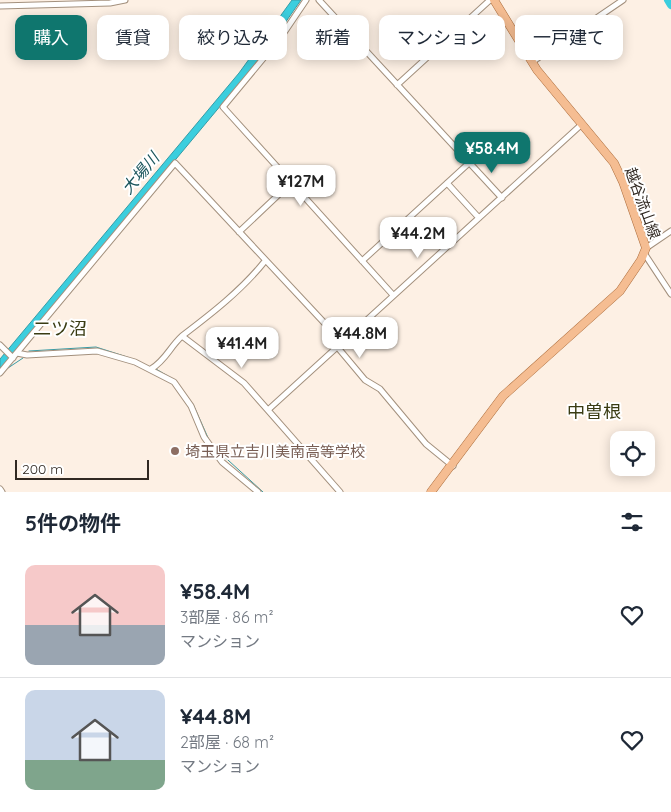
<!DOCTYPE html>
<html lang="ja">
<meta charset="utf-8">
<style>
:root{--surface:#fff;--page:#f6f6f7;--text:#1f2937;--muted:#747a83;--line:#e0e1e3;--accent:#0f766e}
body{margin:0;font-family:Quicksand,"Noto Sans JP",sans-serif;background:var(--page);color:var(--text);height:100vh;display:flex;flex-direction:column;font-size:19px;white-space:nowrap}
*{box-sizing:border-box;margin:0}
p{font-size:16px;color:var(--muted)}
.icon{flex:none;width:28px;height:28px;fill:none;stroke:currentColor;stroke-width:2;stroke-linecap:round;stroke-linejoin:round}
.map{position:relative;height:492px;overflow:hidden}
.sheet{display:flex;flex-direction:column;background:var(--surface);flex:1}
.sheet>*{flex:none}
.hud{position:absolute;left:15px;top:15px;width:641px;height:45px;display:flex;gap:10px}
.fabs{position:absolute;left:610px;top:431px;display:grid;gap:10px}
.fabs a{display:grid;place-items:center;width:45px;height:45px;border-radius:10px;background:var(--surface);box-shadow:0 2px 12px #0003;font-size:25px}
.scale{position:absolute;left:15px;bottom:12px;width:134px;box-sizing:border-box;padding-left:5px;border:2px solid #312922;border-top:0;font-size:14px;line-height:18px;white-space:nowrap;color:#312922;-webkit-text-stroke:4px #fff;paint-order:stroke}
.price{position:absolute;translate:-50% -42px;padding:0 11px;border-radius:10px;background:#fff;color:#222;font-size:16px;line-height:32px;filter:drop-shadow(0 1px 2px #0008)}
.price::after{content:'';position:absolute;left:50%;top:30px;width:15px;height:11px;margin-left:-8px;background:inherit;clip-path:polygon(0 0,100% 0,50% 100%)}
.price.selected{background:var(--accent);color:#fff}
ul{padding:0;list-style:none}
li{display:flex;align-items:center;gap:15px;height:125px;padding:0 25px}
li+li{border-top:1px solid var(--line)}
li span{display:grid;place-items:center;flex:none;width:140px;height:100px;border-radius:10px;color:#555}
li>.icon{margin-inline-start:auto}
span .icon{width:60px;height:60px;fill:#fffc;stroke-width:1}
li b{font-size:21px}
h2{display:flex;justify-content:space-between;align-items:center;height:60px;padding:0 25px;font-size:21px}
.chip{padding:0 18px;border-radius:10px;background:var(--surface);box-shadow:0 2px 12px #0003;font-size:18px;line-height:45px}
.chip.selected{background:var(--accent);color:#fff}
.map>svg:first-child{display:block}
.water{fill:#3bcede;stroke:#389ca6}
.lines{fill:none;stroke-linecap:round;stroke-linejoin:round}
.stream{stroke:#389ca6;stroke-width:1}
.river{stroke:#3bcede;stroke-width:8}
.street-casing{stroke:#a3907d;stroke-width:7}
.primary-casing{stroke:#ac6d3c;stroke-width:9}
.street{stroke:#fff;stroke-width:5}
.primary{stroke:#f5bd92;stroke-width:8}
.education-dot{fill:#8d6e63;stroke:#fff;stroke-width:2}
.labels{text-anchor:middle;dominant-baseline:central;stroke-width:4;stroke-linejoin:round;paint-order:stroke}
.street-label{font-size:15px;fill:#312922;stroke:#fff}
.education-label{font-size:15px;fill:#785e54;stroke:#fff;text-anchor:start}
.water-label{font-size:16px;font-style:italic;fill:#1a555c;stroke:#fff}
.quarter-label{font-size:18px;fill:#3a3c13;stroke:#fff}
</style>
<div class="map">
<svg width="671" height="492" viewBox="0 0 671 492">
<rect width="100%" height="100%" fill="#fdf0e4"/>
<path class="water" d="M292 0H301L262 56 0 370V359L239 73Z"/>
<g class="lines">
<path class="stream" d="M98 1H105
M29 351 96 347 127 357
M8 368 23 358
M156 369 176 381
M193 404 209 440 217 450 263 492"/>
<path class="river" d="M668 0 671 5"/>
<g class="street-casing">
<path id="street" d="M306 0 281 37 223 107 393 295
M319 0 502 198
M0 6 110 3 125 0
M532 62 623 0
M397 85 490 0
M447 183 479 218
M239 232 292 182
M646 248 671 231
M644 253 671 294
M265 261C242 290 211 314 182 336L244 383 340 492
M362 261 469 163
M0 345 13 358
M17 353 27 355 97 351 135 362 174 382 191 406 204 437 222 462 258 492
M151 369C166 360 169 348 182 336
M0 373 175 163 330 329 334 343 365 380 380 389 426 444 453 466
M268 410 582 124
M0 489 2 492"/>
</g>
<g class="primary-casing">
<path id="primary" d="M431 492 503 396 620 291 641 260 646 248 623 182 614 163 537 70 494 0"/>
</g>
<use href="#street" class="street"/>
<use href="#primary" class="primary"/>
</g>
<circle class="education-dot" cx="175" cy="451" r="5"/>
<g class="labels">
<g class="street-label">
<text transform="translate(643 203) rotate(70)">越谷流山線</text>
</g>
<g class="education-label">
<text x="185" y="451">埼玉県立吉川美南高等学校</text>
</g>
<g class="water-label">
<text transform="translate(140 173) rotate(-50)">大場川</text>
</g>
<g class="quarter-label">
<text x="60" y="328">二ツ沼</text>
<text x="594" y="411">中曽根</text>
</g>
</g>
</svg>
<div class="fabs">
<a><svg class="icon" aria-label="locate" viewBox="0 0 24 24"><circle cx="12" cy="12" r="6"/><path d="M12 2v4M12 18v4M2 12h4M18 12h4"/></svg></a>
</div>
<div class="scale">200 m</div>
<b class="price selected" style="left:492px;top:174px">¥58.4M</b>
<b class="price" style="left:301px;top:207px">¥127M</b>
<b class="price" style="left:418px;top:259px">¥44.2M</b>
<b class="price" style="left:360px;top:359px">¥44.8M</b>
<b class="price" style="left:242px;top:369px">¥41.4M</b>
<div class="hud">
<a class="chip selected">購入</a>
<a class="chip">賃貸</a>
<a class="chip">絞り込み</a>
<a class="chip">新着</a>
<a class="chip">マンション</a>
<a class="chip">一戸建て</a>
</div>
</div>
<section class="sheet">
<h2>5件の物件<svg class="icon" aria-label="filters" viewBox="0 0 24 24"><path d="M4 7h16M4 17h16"/><circle cx="9" cy="7" r="2"/><circle cx="15" cy="17" r="2"/></svg></h2>
<ul>
<li><span style="background:linear-gradient(#f6c9c9 60%,#9aa5b1 0)"><svg class="icon" aria-label="home" viewBox="0 0 24 24"><path d="M3 11l9-7 9 7M6 9v11h12V9"/></svg></span><div><b>¥58.4M</b><p>3部屋 · 86 m²</p><p>マンション</p></div><svg class="icon" aria-label="heart" viewBox="0 0 24 24"><path d="M12 20l-8-8c-3-5 5-10 8-4 3-6 11-1 8 4z"/></svg></li>
<li><span style="background:linear-gradient(#c9d6e8 70%,#7fa58c 0)"><svg class="icon" aria-label="home" viewBox="0 0 24 24"><path d="M3 11l9-7 9 7M6 9v11h12V9"/></svg></span><div><b>¥44.8M</b><p>2部屋 · 68 m²</p><p>マンション</p></div><svg class="icon" aria-label="heart" viewBox="0 0 24 24"><path d="M12 20l-8-8c-3-5 5-10 8-4 3-6 11-1 8 4z"/></svg></li>
</ul>
</section>
